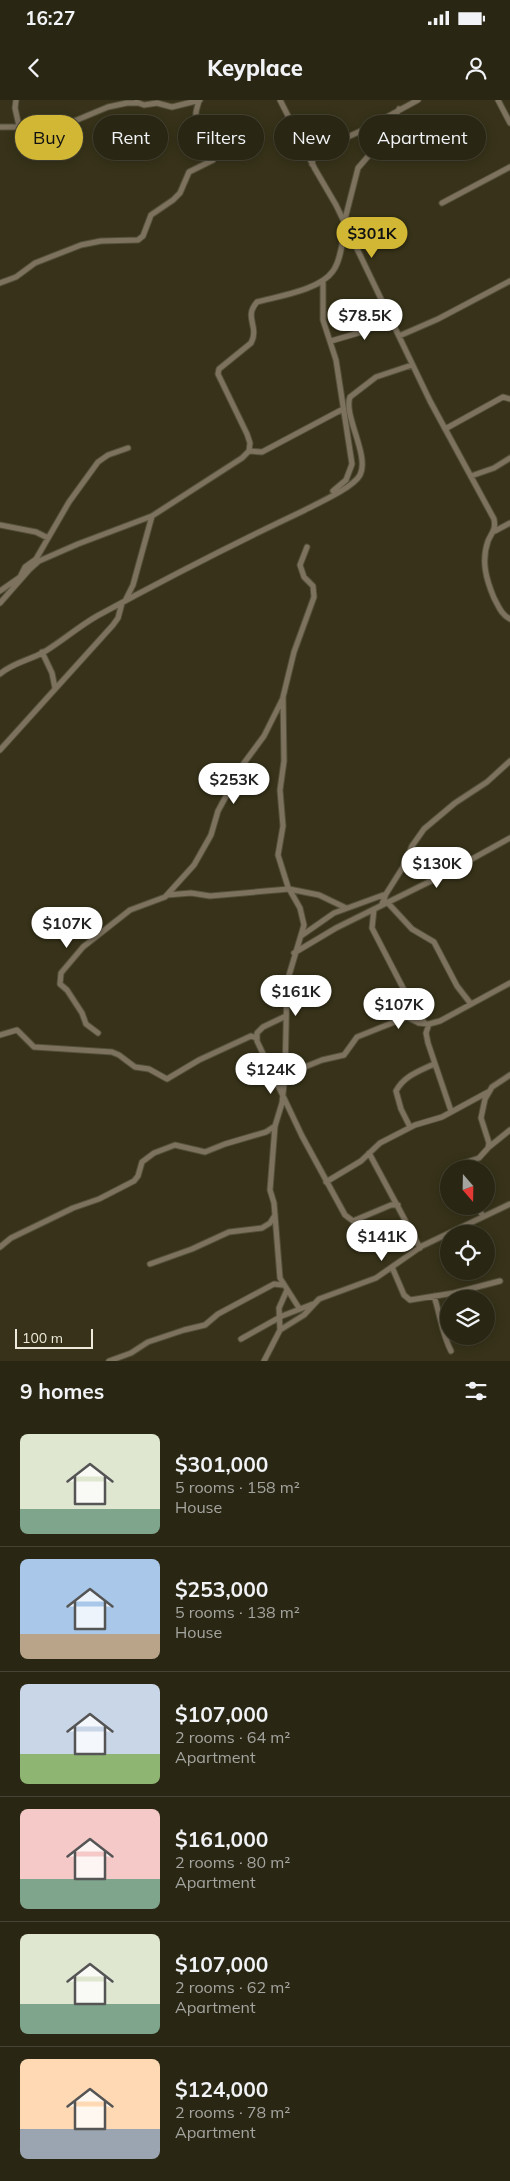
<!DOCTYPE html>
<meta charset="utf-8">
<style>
:root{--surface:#292613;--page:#353221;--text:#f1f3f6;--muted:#a5a5a0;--line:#454333;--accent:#d2b735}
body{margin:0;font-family:Mulish,sans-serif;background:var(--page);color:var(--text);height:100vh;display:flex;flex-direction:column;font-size:19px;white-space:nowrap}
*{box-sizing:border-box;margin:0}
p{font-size:16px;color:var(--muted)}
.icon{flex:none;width:28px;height:28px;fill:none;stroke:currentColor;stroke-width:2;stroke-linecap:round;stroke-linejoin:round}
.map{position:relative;height:1261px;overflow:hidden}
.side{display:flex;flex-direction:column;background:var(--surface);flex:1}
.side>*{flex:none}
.hud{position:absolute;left:15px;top:15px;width:480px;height:45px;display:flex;gap:10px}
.needle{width:32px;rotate:160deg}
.fabs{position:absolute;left:440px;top:1060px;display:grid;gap:10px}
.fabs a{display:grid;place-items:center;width:55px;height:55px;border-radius:50%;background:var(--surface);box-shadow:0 2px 12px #0003,0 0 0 1px var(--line);font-size:25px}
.scale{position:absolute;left:15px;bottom:12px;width:78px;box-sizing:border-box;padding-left:5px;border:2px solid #edeadb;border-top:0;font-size:14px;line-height:18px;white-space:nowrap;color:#edeadb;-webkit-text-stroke:4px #373219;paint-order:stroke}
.price{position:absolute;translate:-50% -42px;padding:0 11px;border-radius:18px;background:#fff;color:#222;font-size:16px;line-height:32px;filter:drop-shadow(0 1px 2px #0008)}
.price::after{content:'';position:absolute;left:50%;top:30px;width:15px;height:11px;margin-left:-8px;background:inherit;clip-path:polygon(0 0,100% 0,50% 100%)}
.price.current{background:var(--accent);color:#111}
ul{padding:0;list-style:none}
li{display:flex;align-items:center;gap:15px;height:125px;padding:0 20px}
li+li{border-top:1px solid var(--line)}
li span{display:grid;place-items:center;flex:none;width:140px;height:100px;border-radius:8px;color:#555}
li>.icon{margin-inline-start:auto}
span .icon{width:60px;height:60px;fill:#fffc;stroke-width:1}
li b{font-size:21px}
h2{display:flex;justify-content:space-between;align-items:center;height:60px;padding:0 20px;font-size:21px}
.pill{padding:0 18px;border-radius:22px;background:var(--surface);box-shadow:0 2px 12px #0003,0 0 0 1px var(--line);font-size:18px;line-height:45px}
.pill.current{background:var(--accent);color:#111}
.status{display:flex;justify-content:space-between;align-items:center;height:35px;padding:0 25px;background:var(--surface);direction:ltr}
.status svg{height:14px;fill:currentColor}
header{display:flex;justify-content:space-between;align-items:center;height:65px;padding:0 20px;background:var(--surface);font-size:22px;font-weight:800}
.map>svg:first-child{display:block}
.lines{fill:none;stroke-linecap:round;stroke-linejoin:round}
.street-casing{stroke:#544f38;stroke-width:7}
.street{stroke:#7d725e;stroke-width:5}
</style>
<div class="status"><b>16:27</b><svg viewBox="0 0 49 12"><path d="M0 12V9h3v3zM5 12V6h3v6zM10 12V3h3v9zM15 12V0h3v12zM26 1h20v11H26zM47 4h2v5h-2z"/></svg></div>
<header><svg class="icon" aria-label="back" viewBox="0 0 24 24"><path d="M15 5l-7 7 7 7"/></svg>Keyplace<svg class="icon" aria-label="person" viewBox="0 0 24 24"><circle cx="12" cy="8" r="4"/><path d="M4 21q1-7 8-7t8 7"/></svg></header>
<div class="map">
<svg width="510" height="1261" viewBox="0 0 510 1261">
<rect width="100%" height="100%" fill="#373219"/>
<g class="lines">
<g class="street-casing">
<path id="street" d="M16 0 15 8 19 26
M280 0 315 69 336 105 430 301 494 419C496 430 492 432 488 441 481 461 486 479 494 498 499 507 501 514 510 519
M498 0 510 23
M136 2 144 5 157 3 172 7 200 0
M0 27H60L108 7 127 3H138
M312 64 314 54 317 51 363 30 418 0
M442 103 510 67
M344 123 358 68 384 38 399 9
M323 181V220L336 260 352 364 346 380 333 391
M0 183 16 177 35 163 81 145 101 141 138 140 143 136 151 115 173 100 180 93 189 72 213 60C215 42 194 30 196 13 196 10 198 5 199 1
M399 236 438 219 510 181
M331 241 365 231 390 218
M445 329 503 297 510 299
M249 351 262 352 343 309
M471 376 494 368 510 358
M0 425 36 432 48 438
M495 431 510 423
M0 491 20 477 25 467 36 459 69 402 98 362 108 355 128 348
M125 501 133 485 152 416 242 358 249 351 250 343 247 334 218 274 219 269 251 243C260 226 243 218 257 202 279 196 320 190 333 171 341 160 342 142 345 129
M0 503 29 470 39 461 78 444 152 416
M42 552 52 573 55 588
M0 574C12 563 30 560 44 552 62 541 78 527 97 516 165 479 233 444 303 411 316 404 353 388 360 375 370 356 343 315 350 297L376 277 412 265
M0 650 113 525 118 518 122 503
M167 795 191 793 210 796 289 789 319 795 346 808
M387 802 412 829 434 842 457 886 471 904
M382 804 386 794 403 767 412 746 424 729 455 703 487 682 510 661
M374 809 372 828 417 915 425 923
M301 836 334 813 386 794
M294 853 336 828 443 775 510 738
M286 916 263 927 257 933V941L302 1036 345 1115 353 1121 391 1105H398
M429 924 426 933 428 943 451 1011
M98 933 86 924 82 913 67 890 60 884 61 873 83 847 130 810 165 797 194 765 211 735 218 711 244 663 264 636 283 598
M0 935 17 930 34 947 112 952 119 955 135 967 149 969 167 979 199 960 251 936 256 938
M285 975 322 960 344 955 357 937 407 917 419 923 429 924 440 921 510 883
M410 1027 401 1009 396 991C404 976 419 971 434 964
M489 1047 510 1030
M369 1053 420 1148
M459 1069 461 1064 479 1058 488 1048 489 1043 481 1018 485 999 492 987 510 975
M326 1082 361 1061 380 1043 415 1025 442 1017 488 992
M478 1106 483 1117
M0 1147 11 1138 73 1108 99 1099 134 1081 138 1076 142 1062 154 1053 175 1045 205 1052 225 1044 266 1032 275 1026
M150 1164 192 1149 229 1132 262 1128 270 1123 275 1115
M392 1167 404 1195 410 1200 454 1193 500 1181
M434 1196C440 1214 442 1234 451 1251
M299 1208 280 1178 274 1103 270 1090 275 1026 282 1003 285 975 287 882 304 825 300 808 288 787 278 755 283 726 280 690 284 661 283 597 294 552 314 497 313 486 304 477 300 465 307 447
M280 1230 279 1208 287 1190
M241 1239 282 1216 313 1204
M109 1261 131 1253 148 1242 184 1230 205 1225 218 1214 274 1184 283 1185
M264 1261 280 1230 304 1215 319 1199 376 1178 422 1146 510 1104"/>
</g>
<use href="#street" class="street"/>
</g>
</svg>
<div class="fabs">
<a><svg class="needle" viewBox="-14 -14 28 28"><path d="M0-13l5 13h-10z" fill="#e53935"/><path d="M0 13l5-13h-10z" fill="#a5a5a0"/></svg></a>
<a><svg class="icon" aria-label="locate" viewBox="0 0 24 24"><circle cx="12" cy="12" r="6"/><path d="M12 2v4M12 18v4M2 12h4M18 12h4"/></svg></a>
<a><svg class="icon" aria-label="layers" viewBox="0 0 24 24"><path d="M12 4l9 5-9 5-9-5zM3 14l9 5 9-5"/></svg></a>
</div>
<div class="scale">100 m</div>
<b class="price current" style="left:372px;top:159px">$301K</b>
<b class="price" style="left:365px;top:241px">$78.5K</b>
<b class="price" style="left:234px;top:705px">$253K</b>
<b class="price" style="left:437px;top:789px">$130K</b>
<b class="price" style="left:67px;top:849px">$107K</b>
<b class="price" style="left:296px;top:917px">$161K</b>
<b class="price" style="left:399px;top:930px">$107K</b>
<b class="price" style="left:271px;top:995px">$124K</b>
<b class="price" style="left:382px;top:1162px">$141K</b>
<div class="hud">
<a class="pill current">Buy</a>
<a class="pill">Rent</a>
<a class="pill">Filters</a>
<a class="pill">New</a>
<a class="pill">Apartment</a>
</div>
</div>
<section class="side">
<h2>9 homes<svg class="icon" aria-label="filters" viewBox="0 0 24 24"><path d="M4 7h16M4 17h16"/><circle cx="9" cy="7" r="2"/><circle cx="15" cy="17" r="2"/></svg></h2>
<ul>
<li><span style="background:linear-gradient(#dfe7d0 75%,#7fa58c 0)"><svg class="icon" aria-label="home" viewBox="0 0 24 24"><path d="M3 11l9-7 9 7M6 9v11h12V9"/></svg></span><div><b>$301,000</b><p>5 rooms · 158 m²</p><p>House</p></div></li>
<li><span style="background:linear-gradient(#a9c7e8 75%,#b9a48a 0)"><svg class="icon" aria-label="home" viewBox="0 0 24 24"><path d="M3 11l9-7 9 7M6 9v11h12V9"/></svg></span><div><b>$253,000</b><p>5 rooms · 138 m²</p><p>House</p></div></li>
<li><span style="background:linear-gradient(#c9d6e8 70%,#8fb573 0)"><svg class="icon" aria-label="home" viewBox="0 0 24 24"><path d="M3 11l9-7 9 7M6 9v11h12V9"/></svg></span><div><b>$107,000</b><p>2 rooms · 64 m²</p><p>Apartment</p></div></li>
<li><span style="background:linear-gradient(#f6c9c9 70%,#7fa58c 0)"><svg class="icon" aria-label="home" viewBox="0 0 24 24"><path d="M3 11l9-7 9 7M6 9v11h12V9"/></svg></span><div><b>$161,000</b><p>2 rooms · 80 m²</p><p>Apartment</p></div></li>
<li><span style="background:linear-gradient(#dfe7d0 70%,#7fa58c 0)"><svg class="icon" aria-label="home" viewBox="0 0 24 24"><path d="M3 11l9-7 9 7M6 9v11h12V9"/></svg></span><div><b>$107,000</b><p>2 rooms · 62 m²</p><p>Apartment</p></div></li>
<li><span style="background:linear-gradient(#ffd9b3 70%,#9aa5b1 0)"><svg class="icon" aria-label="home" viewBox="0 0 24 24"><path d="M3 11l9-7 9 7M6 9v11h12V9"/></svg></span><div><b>$124,000</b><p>2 rooms · 78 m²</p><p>Apartment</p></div></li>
</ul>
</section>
